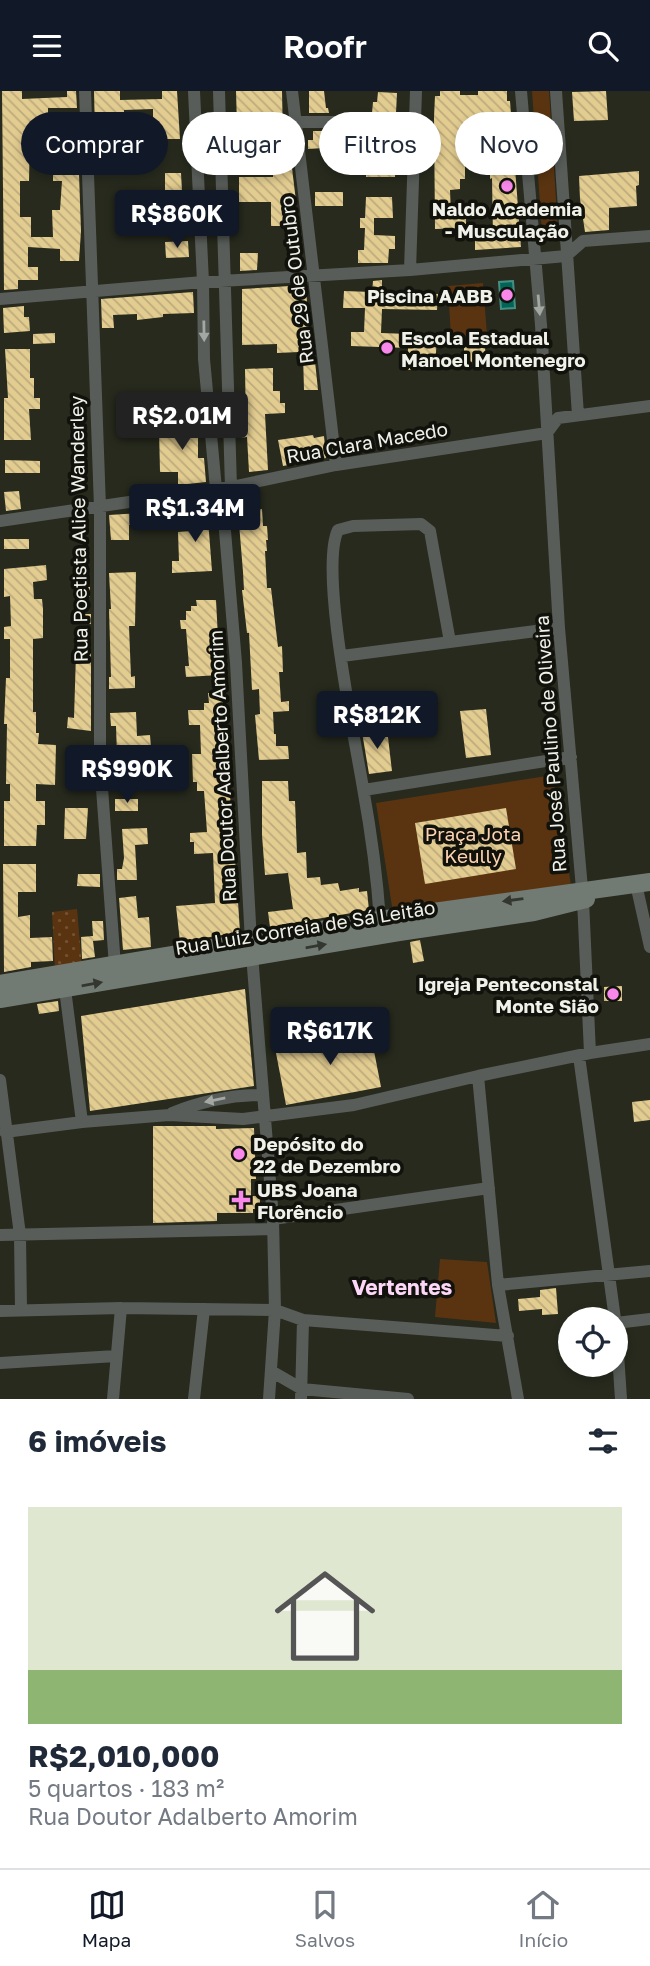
<!DOCTYPE html>
<html lang="pt">
<meta charset="utf-8">
<style>
:root{--surface:#fff;--page:#f2f2f3;--text:#1f2937;--muted:#747a83;--line:#e0e1e3;--accent:#111827}
body{margin:0;font-family:"Golos Text",sans-serif;background:var(--page);color:var(--text);height:100vh;display:flex;flex-direction:column;font-size:26px;white-space:nowrap}
*{box-sizing:border-box;margin:0}
p{font-size:23px;color:var(--muted)}
.icon{flex:none;width:38px;height:38px;fill:none;stroke:currentColor;stroke-width:2;stroke-linecap:round;stroke-linejoin:round}
.map{position:relative;height:1308px;overflow:hidden}
.drawer{display:flex;flex-direction:column;background:var(--surface);flex:1}
.drawer>*{flex:none}
.guide{position:absolute;left:21px;top:21px;width:609px;height:63px;display:flex;gap:14px}
.fabs{position:absolute;left:558px;top:1216px;display:grid;gap:14px}
.fabs a{display:grid;place-items:center;width:70px;height:70px;border-radius:50%;background:var(--surface);box-shadow:0 4px 10px #0003;font-size:35px}
.price{position:absolute;translate:-50% -60px;padding:0 16px;border-radius:7px;background:var(--accent);color:#fff;font-size:23px;line-height:46px;filter:drop-shadow(0 2px 4px #0008)}
.price::after{content:'';position:absolute;left:50%;top:42px;width:21px;height:16px;margin-left:-10px;background:inherit;clip-path:polygon(0 0,100% 0,50% 100%)}
.price.selected{background:#222;color:#fff}
ul{padding:0;list-style:none}
li{display:grid;align-content:center;gap:14px;height:371px;padding:0 28px}
li span{display:grid;place-items:center;height:217px;border-radius:0px;color:#555}
li>.icon{margin-inline-start:auto}
span .icon{width:126px;height:126px;fill:#fffc;stroke-width:1}
li b{font-size:30px}
h2{display:flex;justify-content:space-between;align-items:center;height:84px;padding:0 28px;font-size:30px}
.tag{padding:0 24px;border-radius:32px;background:var(--surface);box-shadow:0 4px 10px #0003;font-size:24px;line-height:63px}
.tag.selected{background:var(--accent);color:#fff}
header{display:flex;justify-content:space-between;align-items:center;height:91px;padding:0 28px;background:var(--accent);color:#fff;font-size:32px;font-weight:600}
.dock{display:flex;justify-content:space-around;align-items:center;height:98px;border-top:2px solid var(--line);background:var(--surface);font-size:19px;color:var(--muted)}
.dock a{display:grid;justify-items:center;gap:4px}
.dock .selected{color:var(--accent)}
.map>svg:first-child{display:block}
.grass{fill:url(#grass-dots)}
.park{fill:#5a3410}
.water{fill:url(#water-ripples);stroke:#488f83;stroke-width:2}
.building{fill:url(#building-back-hatch)}
.lines{fill:none;stroke-linecap:round;stroke-linejoin:round}
.street{stroke:#585d59;stroke-width:12}
.secondary{stroke:#727b73;stroke-width:18}
.oneway{fill:#a4a8a2}
.oneway2{fill:#333730}
.poi-dot{fill:#f888ea;stroke:#11120c;stroke-width:2.5}
.labels{text-anchor:middle;dominant-baseline:central;stroke-width:7;stroke-linejoin:round;paint-order:stroke}
.poi-label{font-size:19px;font-weight:bold;fill:#f0f2ea;stroke:#11120c;text-anchor:start}
.street-label{font-size:19px;fill:#f0f2ea;stroke:#11120c}
.park-label{font-size:19px;fill:#fdd2af;stroke:#11120c}
.neighbourhood-label{font-size:21px;font-weight:bold;fill:#fdd7f7;stroke:#11120c}
</style>
<header><svg class="icon" aria-label="menu" viewBox="0 0 24 24"><path d="M4 6h16M4 12h16M4 18h16"/></svg>Roofr<svg class="icon" aria-label="search" viewBox="0 0 24 24"><circle cx="10" cy="10" r="6"/><path d="M15 15l6 6"/></svg></header>
<div class="map">
<svg width="650" height="1308" viewBox="0 0 650 1308">
<defs>
<pattern id="grass-dots" width="8" height="8" patternUnits="userSpaceOnUse" patternTransform="scale(1.75)"><rect width="8" height="8" fill="#5a3410"/><path d="M2 2h.1M6 6h.1" fill="none" stroke="#725233" stroke-width="1.8" stroke-linecap="round"/></pattern>
<pattern id="water-ripples" width="26" height="14" patternUnits="userSpaceOnUse" patternTransform="scale(1.75)"><rect width="26" height="14" fill="#006557"/><path d="M2 4q2-2 4 0t4 0M15 11q2-2 4 0t4 0" fill="none" stroke="#267c6f"/></pattern>
<pattern id="building-back-hatch" width="6" height="6" patternUnits="userSpaceOnUse" patternTransform="scale(1.75)"><rect width="6" height="6" fill="#e3cc8f"/><path d="M-1 5l2 2M0 0l6 6M5-1l2 2" fill="none" stroke="#bcab7d"/></pattern>
</defs>
<rect width="100%" height="100%" fill="#272a1d"/>
<path class="grass" d="M77 818 82 876 55 879 52 821Z"/>
<path class="park" d="M532 0H549L558 140 551 147 545 145 542 141Z
M483 192 487 244 451 247 448 195Z
M553 684 571 794 393 822 376 712Z
M440 1168 487 1171 496 1232 435 1226Z"/>
<path class="water" d="M513 190 515 217 501 218 499 191Z"/>
<path class="building" d="M2 0H22V8L67 6V0H76L77 17H48V41H30L29 90H20V126H31V146H53L52 119H60L62 90H53V65H50V54H78L81 140 79 170H60V158L28 156V176H38V189H18V198L4 199Z
M94 0H120V9L162 8V0H177L180 48H148V39H153V18L124 19V43H95Z
M236 0H282L283 47 287 46 288 69H291L296 110H289V135H271V111H239V86H273L274 56H254L255 69H238Z
M309 0H324L326 17H328L329 22H309Z
M440 0H460V4H478V0H507V10H510L521 156 475 159V146H493L492 87 490 88V83H484V73L465 74V88H460V98L450 99 451 124H466V137L435 138 434 26 435 5H440Z
M606 0 608 29 574 30 572 1Z
M378 1 397 2 396 22H372L373 11H377Z
M313 40H324V57L308 58V49H313Z
M375 40H397L395 86H366V67H355L356 56H375Z
M639 80V94L636 95 637 115 609 117V139L585 141 580 108 579 85Z
M165 82H181L182 100H186L187 134H163V119L155 120V101H165Z
M315 101H343V115H315Z
M366 106H392L393 127H374V144L395 145V158H389L388 172H358V159H364L365 137H360V127H365Z
M188 150 189 166 166 167 165 151Z
M240 162H258L257 179 240 180Z
M382 189V201L438 203 437 219 382 218 381 242 437 244 435 279H407L408 257 351 255V241H364L365 217H343L344 200 372 201 373 190Z
M306 194 309 251H313L318 299H304L303 264H299V261L277 262V253L242 254V198Z
M193 201 194 222 163 223V226L137 229V223L113 224 114 237H102L101 208Z
M24 215V226H29L30 240 4 242 3 217Z
M55 242V252L33 253V243Z
M485 255 486 275H464V256Z
M5 258H30V287H34V307H40V318H29L31 349H4V307H8Z
M273 277V300H280V312H285V322L265 323 268 379 249 381 247 346 239 347V335H246L245 278Z
M184 326H198V367H204L206 391 178 394V381H160L159 338H171V330H184Z
M313 344 314 347 324 345 326 367 283 375 278 349Z
M5 369 40 370V382H5Z
M19 400 21 418 6 420 4 401Z
M247 402 248 420 262 418 263 435H267L268 449H266L267 460H265L267 497H271L278 556 282 555 283 581H279L281 611 289 610V620L273 621 274 643H276V655H288L289 668 259 669 255 624 260 623 259 598 252 599 249 542H247L242 499H244L243 481 238 420H240L238 403Z
M207 415 212 480 172 482V470H179L178 441 191 440 189 416Z
M156 421V433L129 434V449H111L109 424Z
M4 448H29V458H4Z
M46 474 47 489 33 491 34 508H42L43 518V547L33 548V621H36V642H39L38 653 56 654 55 694 36 693V710H45V734H37L36 755H4V710H10V693H6L7 633H4L6 587H10V548H4V536L11 535 10 505 4 506V478Z
M136 481 135 535H129L131 586 135 585V597L109 598V586H111L109 518H111L109 482Z
M74 496H90V506H74Z
M196 509H216L220 584 186 586 185 575H189L186 538H181L180 529H186V520H191V515H197Z
M74 523H91V533H74Z
M76 562H91V640L67 637 68 626 74 627Z
M222 601 226 651H228L229 662 232 766H235L240 841 180 851 176 815 215 812 213 762 194 763V751H190V742L207 741 204 700H197V691H193L192 663H201L200 634H189L188 619H204V612H209L208 602Z
M486 618 491 664 466 667 460 620Z
M136 621 137 645 150 644 151 657 136 658 134 684 114 682 113 664H117L116 635H111L110 622Z
M387 638 392 680 369 683 362 641Z
M262 690H288L289 710H295L297 762 306 761 307 787 320 786 321 794 338 792 340 800 359 797V801L367 800 369 819 270 836 268 821 293 818 288 782 265 784 262 744Z
M115 708H138V720H115Z
M65 717H88L86 748H64Z
M506 717 516 778 425 793 415 732Z
M147 737 148 753 135 754 137 789H117V778H122L124 767 122 738Z
M3 773H36V801H18V826L30 824V847L52 846 53 870 31 871V876L4 881Z
M78 783H100V796L77 795Z
M136 805 138 827 149 826 151 856 123 859 119 807Z
M92 830H103L104 849 93 850 95 866 82 868 81 846 93 845Z
M420 849 424 870 413 872 410 851Z
M622 895V910H604V896Z
M245 898 254 995 90 1020 81 925Z
M58 910 59 920 39 923 37 913Z
M369 934 381 996 286 1014 276 962 329 952 327 941Z
M650 1009V1029L634 1031 632 1011Z
M153 1035H216V1038L254 1037 256 1088H251V1105H260V1118H253V1122H217V1130L153 1132Z
M556 1197 558 1223 542 1224V1218L519 1220 518 1208 540 1206V1199Z"/>
<g class="lines">
<path class="street" d="M85 0 100 416V670L115 875
M194 0 203 191 204 268 216 398 223 416 236 572 251 851 273 1128 275 1219 269 1308
M219 0 231 396 229 402
M292 0 336 374
M521 0 541 234 559 537 583 809 590 962
M556 0 578 324
M295 31H416
M410 179 416 0
M0 208 203 191 410 179 566 165 583 150 650 145
M0 430 231 396 336 374 547 342 558 327 650 315
M342 565 559 537
M364 699 571 666
M636 793 650 856
M380 829C377 785 371 741 363 697 355 648 319 478 338 439L353 435 421 433 430 440 450 551
M65 898 82 1031
M579 965 615 1228
M478 985 498 1194 518 1308
M0 989 20 1144 21 1219
M172 1022C202 1010 231 1004 263 1004
M5 1041 82 1031 169 1024 243 1028 354 1014 478 985 590 962 650 953
M273 1128 489 1097
M0 1144 273 1138
M498 1194 650 1180
M0 1220 121 1217 275 1219 303 1229 508 1245
M616 1232 650 1228
M616 1233 621 1308
M0 1272 116 1265
M271 1280 302 1298 408 1308
M113 1308 121 1217
M194 1308 204 1218
M301 1308 303 1229"/>
<path class="secondary" d="M0 893 397 826 650 791
M0 908 399 841 534 821 586 808"/>
</g>
<defs><path id="oneway-solid" d="M-6-.8H1V-3.2L6.5 0L1 3.2V.8H-6Z" transform="scale(1.75)"/></defs>
<g class="oneway">
<use href="#oneway-solid" transform="translate(539 214) rotate(85)"/>
<use href="#oneway-solid" transform="translate(204 240) rotate(89)"/>
<use href="#oneway-solid" transform="translate(215 1009) rotate(169)"/>
</g>
<g class="oneway2">
<use href="#oneway-solid" transform="translate(513 809) rotate(172)"/>
<use href="#oneway-solid" transform="translate(316 855) rotate(-10)"/>
<use href="#oneway-solid" transform="translate(92 893) rotate(-10)"/>
</g>
<g class="poi-dot">
<circle cx="507" cy="95" r="7"/>
<circle cx="507" cy="204" r="7"/>
<circle cx="387" cy="257" r="7"/>
<circle cx="613" cy="903" r="7"/>
<circle cx="239" cy="1063" r="7"/>
<path d="M237.5 1098.5h7v7h7v7h-7v7h-7v-7h-7v-7h7z"/>
</g>
<g class="labels">
<g class="poi-label">
<text x="507" y="117" text-anchor="middle">Naldo Academia<tspan x="507" dy="22">- Musculação</tspan></text>
<text x="493" y="204" text-anchor="end">Piscina AABB</text>
<text x="401" y="246">Escola Estadual<tspan x="401" dy="22">Manoel Montenegro</tspan></text>
<text x="599" y="892" text-anchor="end">Igreja Penteconstal<tspan x="599" dy="22">Monte Sião</tspan></text>
<text x="253" y="1052">Depósito do<tspan x="253" dy="22">22 de Dezembro</tspan></text>
<text x="257" y="1098">UBS Joana<tspan x="257" dy="22">Florêncio</tspan></text>
</g>
<g class="street-label">
<text transform="translate(296 189) rotate(-97)">Rua 29 de Outubro</text>
<text transform="translate(367 351) rotate(-10)">Rua Clara Macedo</text>
<text transform="translate(78 438) rotate(-91)">Rua Poetista Alice Wanderley</text>
<text transform="translate(550 653) rotate(-94)">Rua José Paulino de Oliveira</text>
<text transform="translate(222 675) rotate(-93)">Rua Doutor Adalberto Amorim</text>
<text transform="translate(305 836) rotate(-9)">Rua Luiz Correia de Sá Leitão</text>
</g>
<g class="park-label">
<text x="473" y="742">Praça Jota<tspan x="473" dy="22">Keully</tspan></text>
</g>
<g class="neighbourhood-label">
<text x="402" y="1196">Vertentes</text>
</g>
</g>
</svg>
<div class="fabs">
<a><svg class="icon" aria-label="locate" viewBox="0 0 24 24"><circle cx="12" cy="12" r="6"/><path d="M12 2v4M12 18v4M2 12h4M18 12h4"/></svg></a>
</div>
<b class="price" style="left:177px;top:159px">R$860K</b>
<b class="price selected" style="left:182px;top:361px">R$2.01M</b>
<b class="price" style="left:195px;top:453px">R$1.34M</b>
<b class="price" style="left:377px;top:660px">R$812K</b>
<b class="price" style="left:127px;top:714px">R$990K</b>
<b class="price" style="left:330px;top:976px">R$617K</b>
<div class="guide">
<a class="tag selected">Comprar</a>
<a class="tag">Alugar</a>
<a class="tag">Filtros</a>
<a class="tag">Novo</a>
</div>
</div>
<section class="drawer">
<h2>6 imóveis<svg class="icon" aria-label="filters" viewBox="0 0 24 24"><path d="M4 7h16M4 17h16"/><circle cx="9" cy="7" r="2"/><circle cx="15" cy="17" r="2"/></svg></h2>
<ul>
<li><span style="background:linear-gradient(#dfe7d0 75%,#8fb573 0)"><svg class="icon" aria-label="home" viewBox="0 0 24 24"><path d="M3 11l9-7 9 7M6 9v11h12V9"/></svg></span><div><b>R$2,010,000</b><p>5 quartos · 183 m²</p><p>Rua Doutor Adalberto Amorim</p></div></li>
</ul>
</section>
<nav class="dock">
<a class="selected"><svg class="icon" aria-label="map" viewBox="0 0 24 24"><path d="M3 6l6-2 6 2 6-2v14l-6 2-6-2-6 2zM9 4v14M15 6v14"/></svg>Mapa</a>
<a><svg class="icon" aria-label="saved" viewBox="0 0 24 24"><path d="M7 4h10v16l-5-4-5 4z"/></svg>Salvos</a>
<a><svg class="icon" aria-label="home" viewBox="0 0 24 24"><path d="M3 11l9-7 9 7M6 9v11h12V9"/></svg>Início</a>
</nav>
